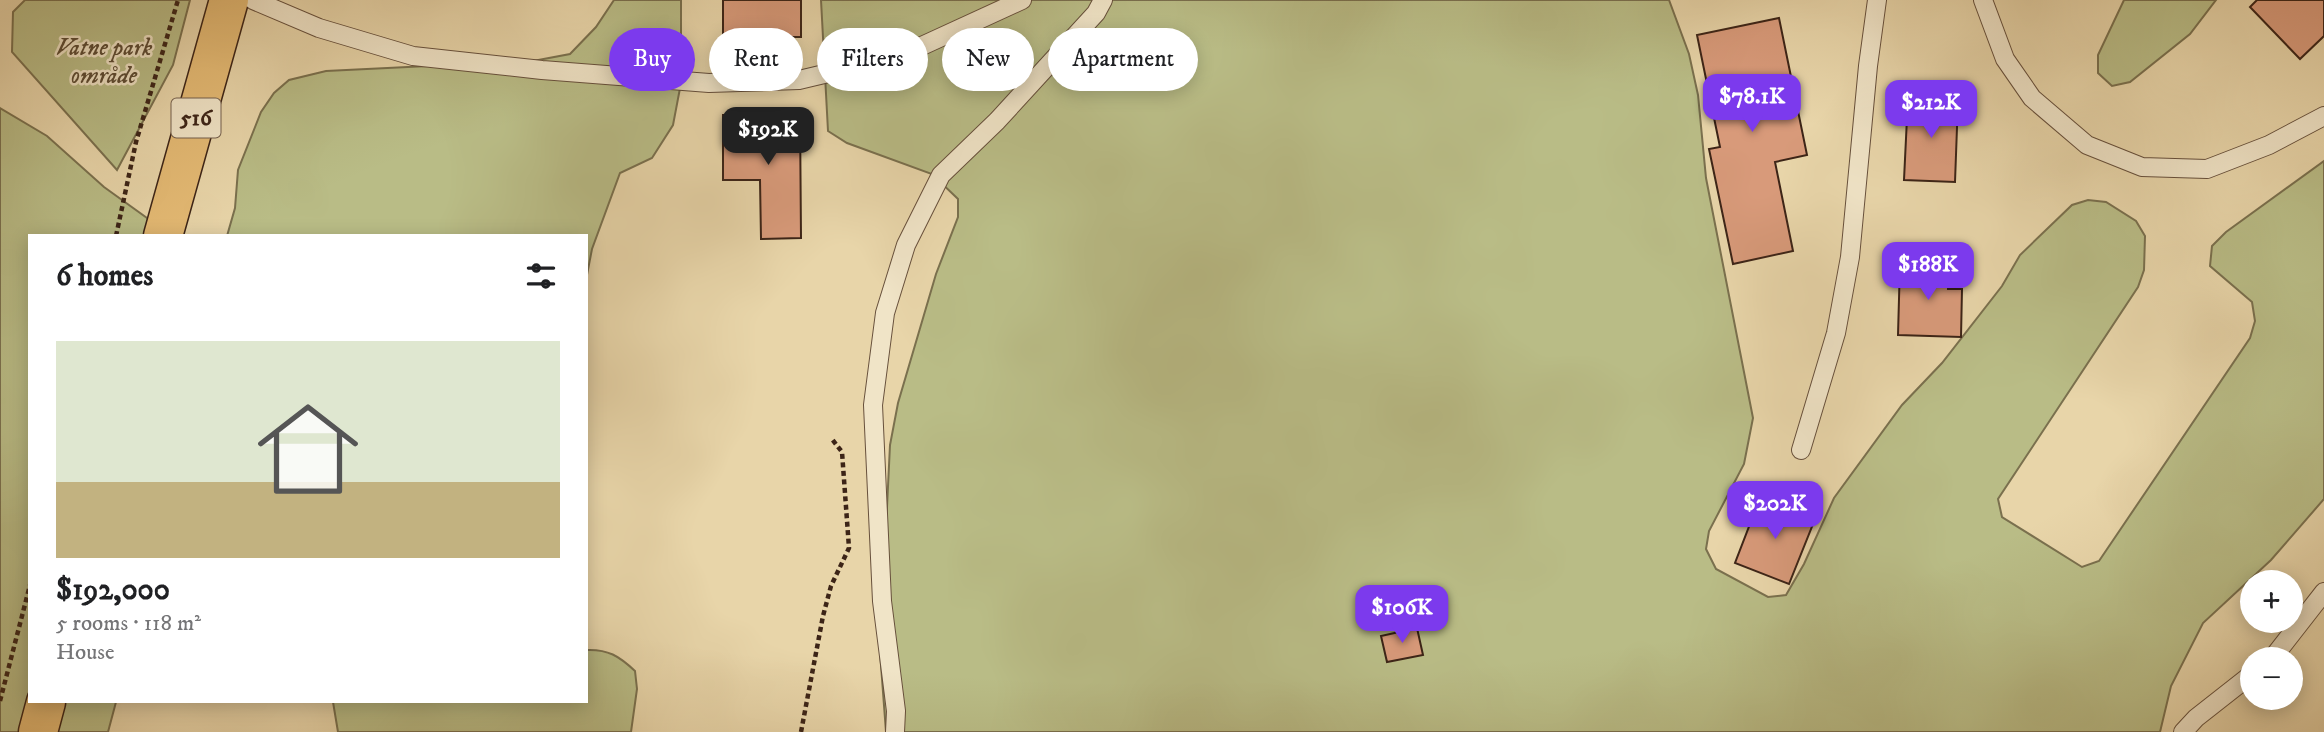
<!DOCTYPE html>
<meta charset="utf-8">
<style>
:root{--surface:#fff;--page:#f2f2f2;--text:#202124;--muted:#757577;--accent:#7c3aed}
body{margin:0;font-family:"IM FELL DW Pica",serif;background:var(--page);color:var(--text);height:100vh;display:flex;flex-direction:column;font-size:26px;white-space:nowrap}
*{box-sizing:border-box;margin:0}
p{font-size:23px;color:var(--muted)}
.icon{flex:none;width:38px;height:38px;fill:none;stroke:currentColor;stroke-width:2;stroke-linecap:round;stroke-linejoin:round}
.map{position:relative;flex:1;overflow:hidden}
.details{position:absolute;left:28px;top:234px;width:560px;height:469px;display:flex;flex-direction:column;background:var(--surface);border-radius:0px;box-shadow:0 4px 18px #0003}
.details>*{flex:none}
.guide{position:absolute;left:609px;top:28px;width:665px;height:63px;display:flex;gap:14px}
.controls{position:absolute;left:2240px;top:570px;display:grid;gap:14px}
.controls a{display:grid;place-items:center;width:63px;height:63px;border-radius:50%;background:var(--surface);box-shadow:0 4px 18px #0003;font-size:35px}
.price{position:absolute;translate:-50% -60px;padding:0 16px;border-radius:14px;background:var(--accent);color:#fff;font-size:23px;line-height:46px;filter:drop-shadow(0 2px 4px #0008)}
.price::after{content:'';position:absolute;left:50%;top:42px;width:21px;height:16px;margin-left:-10px;background:inherit;clip-path:polygon(0 0,100% 0,50% 100%)}
.price.current{background:#222;color:#fff}
ul{padding:0;list-style:none}
li{display:grid;align-content:center;gap:14px;height:371px;padding:0 28px}
li span{display:grid;place-items:center;height:217px;border-radius:0px;color:#555}
li>.icon{margin-inline-start:auto}
span .icon{width:126px;height:126px;fill:#fffc;stroke-width:1}
li b{font-size:30px}
h2{display:flex;justify-content:space-between;align-items:center;height:84px;padding:0 28px;font-size:30px}
.pill{padding:0 24px;border-radius:32px;background:var(--surface);box-shadow:0 4px 18px #0003;font-size:24px;line-height:63px}
.pill.current{background:var(--accent);color:#fff}
.map>svg:first-child{display:block}
.green{fill:#b9bc86;stroke:#7a704e;stroke-width:2}
.building{fill:#d89a7a;stroke:#3c2417;stroke-width:2}
.lines{fill:none;stroke-linecap:round;stroke-linejoin:round}
.service-casing{stroke:#67503c;stroke-width:20}
.primary-casing{stroke:#3c2417;stroke-width:41}
.path{stroke:#3c2417;stroke-width:4.5;stroke-dasharray:5 3.5;stroke-linecap:butt}
.service{stroke:#f0e4c7;stroke-width:18}
.primary{stroke:#e4ba74;stroke-width:38}
.labels{text-anchor:middle;dominant-baseline:central;stroke-width:5;stroke-linejoin:round;paint-order:stroke}
.shield{fill:#f0e4c7;stroke:#725e4c;stroke-width:2}
.shield-label{font-size:23px;font-weight:bold;fill:#3c2417}
.park-label{font-size:24px;font-style:italic;fill:#5b4a33;stroke:#f0e4c7}
</style>
<div class="map">
<svg width="2324" height="732" viewBox="0 0 2324 732">
<rect width="100%" height="100%" fill="#e8d5a9"/>
<filter id="stains"><feTurbulence type="fractalNoise" baseFrequency=".00286" numOctaves="4"/><feColorMatrix values="0 0 0 0 .2 0 0 0 0 .09 0 0 0 0 .02 0 0 0 .5 -.17"/></filter>
<radialGradient id="worn" r=".72"><stop offset=".6" stop-color="#630" stop-opacity="0"/><stop offset="1" stop-color="#630" stop-opacity=".3"/></radialGradient>
<path class="green" d="M25 0H190L173 65 117 170 12 52 13 12Z
M614 0H681V83L673 125 652 158 620 173 592 249 586 280V236H227L235 208 238 170 261 112 274 93 289 80 326 71 533 61 570 54 596 27Z
M821 0H1669L1689 54 1698 95 1706 178 1753 418 1744 464 1709 531 1706 549 1716 569 1768 597 1786 595 1804 564 1834 498 1902 405 1942 363 2002 286 2020 255 2072 205 2088 200 2106 202 2136 221 2145 236 2144 270 2138 287 1998 499 2002 517 2082 567 2099 561 2250 338 2255 321 2252 302 2210 266 2212 246 2226 232 2324 161V499L2271 560 2203 623 2171 686 2160 732H886L880 652 890 445 898 403 936 274 958 217V199L932 174 847 143 828 131Z
M2124 0H2216L2190 34 2130 82 2112 86 2098 73V55Z
M0 108 47 136 104 187 172 236H30V702H116L108 732H0Z
M586 650C608 649 619 656 635 671L637 689 631 732H338L333 702H586Z"/>
<path class="building" d="M723 0H801V37H723Z
M2257 0H2324V36L2300 59 2250 7Z
M1779 18 1807 155 1775 162 1793 251 1733 264 1709 149 1720 147 1697 35Z
M1908 97 1958 100 1955 182 1904 180Z
M723 115H800L801 238 761 239 760 180H723Z
M1900 263 1949 265 1948 289H1962L1961 337 1898 335Z
M1760 498 1815 519 1789 584 1735 563Z
M1417 628 1423 655 1387 662 1381 636Z"/>
<g class="lines">
<g class="service-casing">
<path id="service" d="M253 0 319 28 413 56 542 70 709 83 799 80 900 56 1022 0
M1983 0 2005 59 2032 98 2087 145 2142 167 2207 169 2269 145 2324 116
M1801 450 1836 333 1850 257 1868 66 1877 0
M2271 660 2324 592
M895 732 896 711 882 601 873 405 885 313 906 245 941 175 997 121 1096 13 1103 0
M2183 732 2196 718 2252 674"/>
</g>
<g class="primary-casing">
<path id="primary" d="M163 236 229 0
M38 732 46 702"/>
</g>
<path class="path" d="M116 236 136 142 178 0
M0 701 30 585
M801 732 823 616 831 586 849 548 842 452 832 439"/>
<use href="#service" class="service"/>
<use href="#primary" class="primary"/>
</g>
<g class="labels">
<rect class="shield" x="171.5" y="98.5" width="49" height="39" rx="5"/>
<g class="shield-label">
<text x="196" y="118">516</text>
</g>
<g class="park-label">
<text x="104" y="48">Vatne park<tspan x="104" dy="28">område</tspan></text>
</g>
</g>
<rect width="100%" height="100%" filter="url(#stains)"/>
<rect width="100%" height="100%" fill="url(#worn)"/>
</svg>
<div class="controls">
<a>+</a>
<a>−</a>
</div>
<b class="price" style="left:1752px;top:134px">$78.1K</b>
<b class="price" style="left:1931px;top:140px">$212K</b>
<b class="price current" style="left:768px;top:167px">$192K</b>
<b class="price" style="left:1928px;top:302px">$188K</b>
<b class="price" style="left:1775px;top:541px">$202K</b>
<b class="price" style="left:1402px;top:645px">$106K</b>
<div class="guide">
<a class="pill current">Buy</a>
<a class="pill">Rent</a>
<a class="pill">Filters</a>
<a class="pill">New</a>
<a class="pill">Apartment</a>
</div>
<section class="details">
<h2>6 homes<svg class="icon" aria-label="filters" viewBox="0 0 24 24"><path d="M4 7h16M4 17h16"/><circle cx="9" cy="7" r="2"/><circle cx="15" cy="17" r="2"/></svg></h2>
<ul>
<li><span style="background:linear-gradient(#dfe7d0 65%,#c2b280 0)"><svg class="icon" aria-label="home" viewBox="0 0 24 24"><path d="M3 11l9-7 9 7M6 9v11h12V9"/></svg></span><div><b>$192,000</b><p>5 rooms · 118 m²</p><p>House</p></div></li>
</ul>
</section>
</div>
